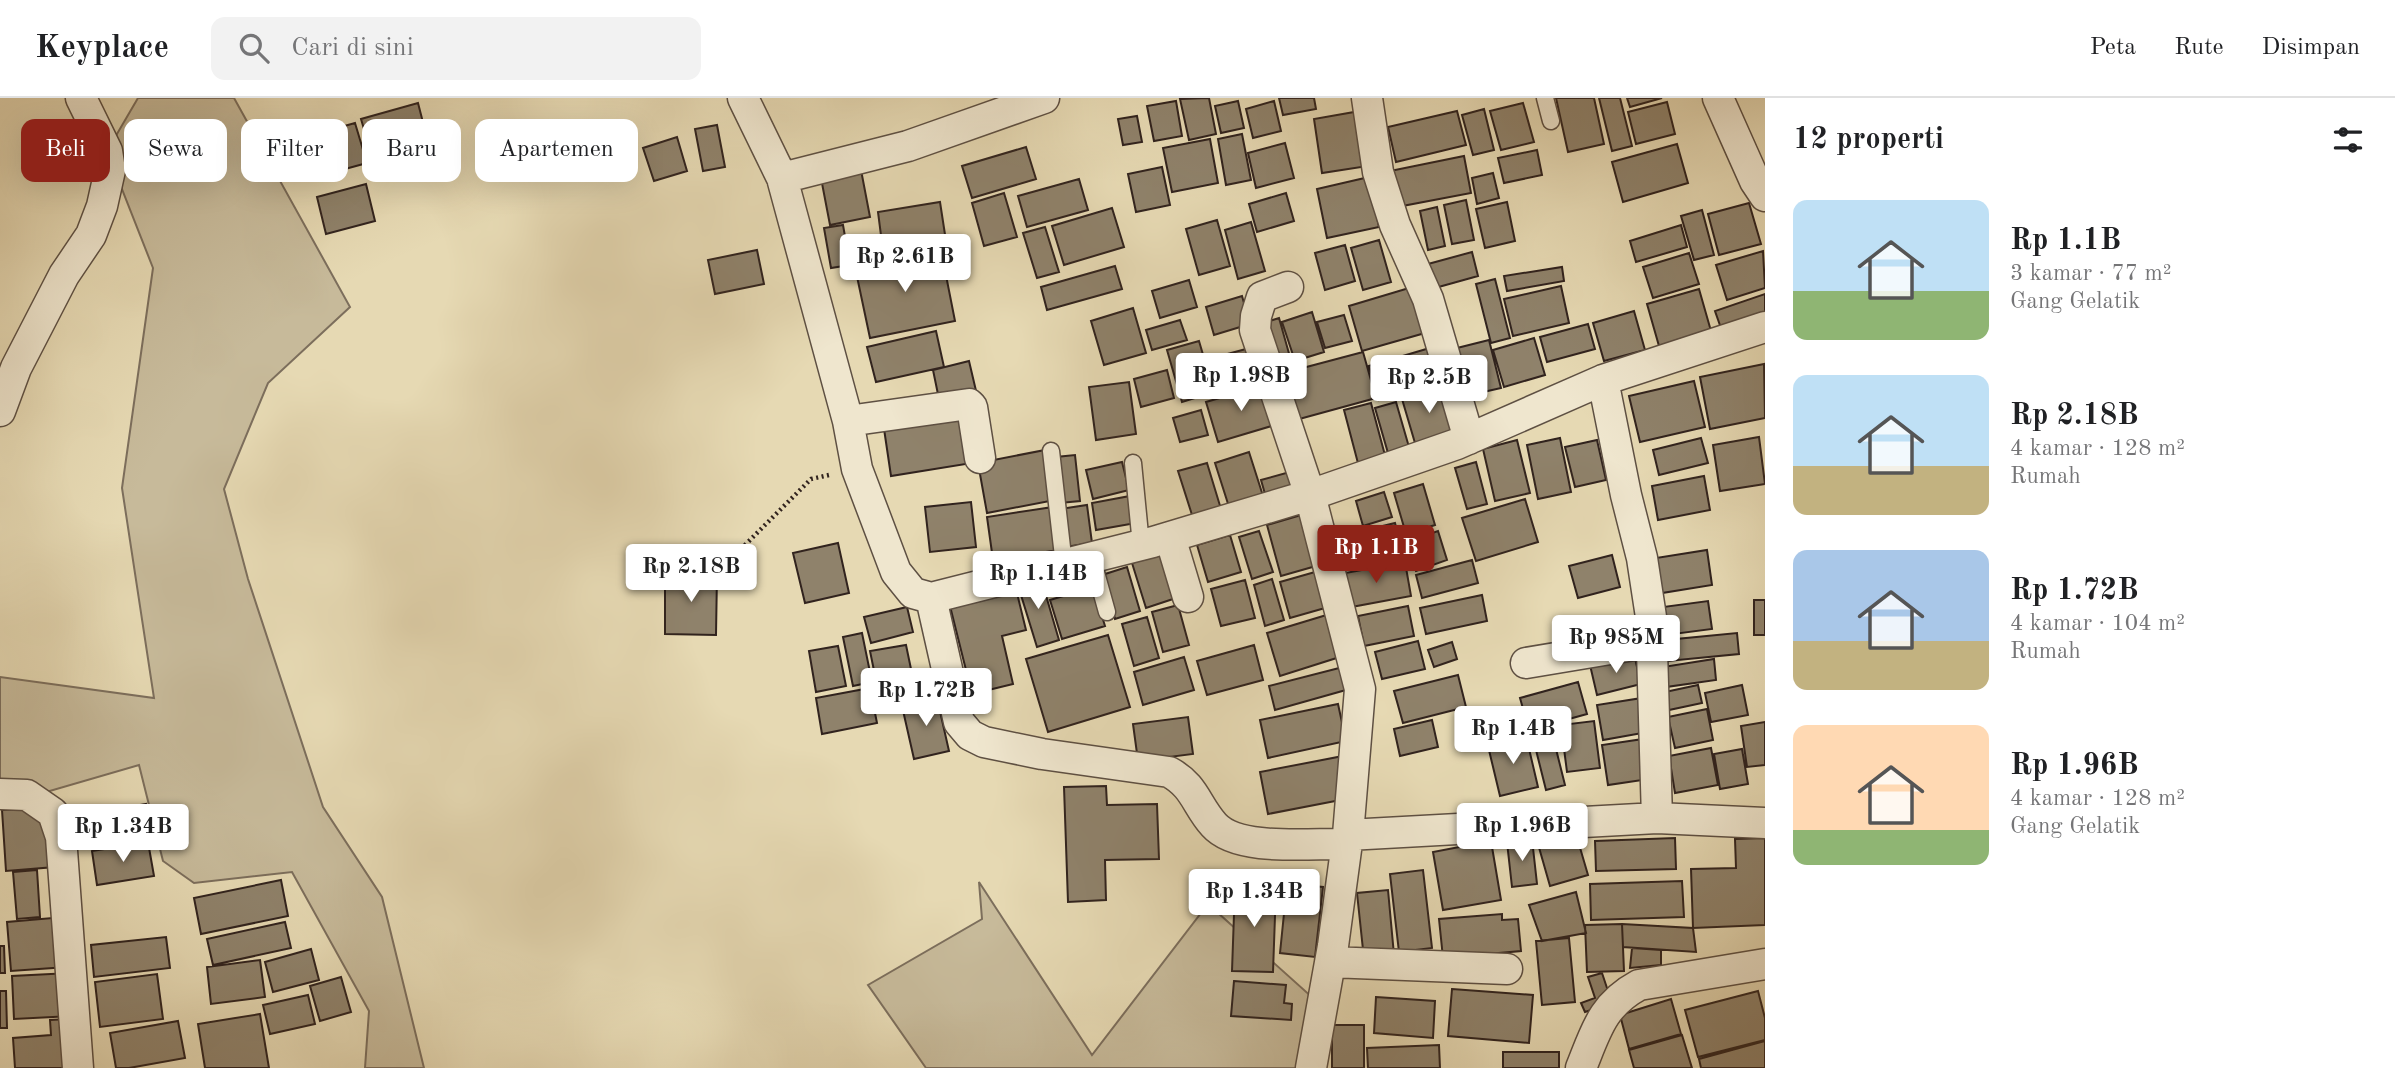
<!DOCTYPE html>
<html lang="id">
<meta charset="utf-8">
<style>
:root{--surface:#fff;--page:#f2f2f2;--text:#202124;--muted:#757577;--line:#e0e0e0;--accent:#8f2418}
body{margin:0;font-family:"Old Standard TT",serif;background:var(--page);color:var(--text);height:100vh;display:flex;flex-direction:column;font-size:26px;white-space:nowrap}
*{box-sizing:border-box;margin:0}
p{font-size:23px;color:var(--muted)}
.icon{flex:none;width:38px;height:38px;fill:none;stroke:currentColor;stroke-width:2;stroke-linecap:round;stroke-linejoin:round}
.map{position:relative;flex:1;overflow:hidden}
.side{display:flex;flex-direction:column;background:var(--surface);width:630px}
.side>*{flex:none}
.banner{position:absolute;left:21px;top:21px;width:665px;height:63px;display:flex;gap:14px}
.price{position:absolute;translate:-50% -60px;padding:0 16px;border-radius:7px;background:#fff;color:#222;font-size:23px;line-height:46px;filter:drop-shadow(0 2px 4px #0008)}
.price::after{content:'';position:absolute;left:50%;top:42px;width:21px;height:16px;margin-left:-10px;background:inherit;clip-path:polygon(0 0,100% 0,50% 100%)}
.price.selected{background:var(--accent);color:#fff}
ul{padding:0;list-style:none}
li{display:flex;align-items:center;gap:21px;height:175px;padding:0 28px}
li span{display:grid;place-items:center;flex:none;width:196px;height:140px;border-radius:14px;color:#555}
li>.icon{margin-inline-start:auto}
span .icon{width:84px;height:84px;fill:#fffc;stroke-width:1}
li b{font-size:30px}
h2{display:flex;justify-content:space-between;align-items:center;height:84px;padding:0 28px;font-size:30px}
.tag{padding:0 24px;border-radius:14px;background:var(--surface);box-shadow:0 7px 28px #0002;font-size:24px;line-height:63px}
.tag.selected{background:var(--accent);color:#fff}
header{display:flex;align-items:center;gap:42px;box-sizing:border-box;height:98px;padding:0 35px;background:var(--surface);border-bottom:2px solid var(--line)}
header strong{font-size:33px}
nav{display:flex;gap:38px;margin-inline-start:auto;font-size:24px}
.search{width:490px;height:63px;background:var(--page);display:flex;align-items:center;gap:18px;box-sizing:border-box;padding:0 24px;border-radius:14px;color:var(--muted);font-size:26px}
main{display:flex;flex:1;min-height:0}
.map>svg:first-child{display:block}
.green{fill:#c7ba9a;stroke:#7c6e5c;stroke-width:2}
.building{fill:#8f826b;stroke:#31231e;stroke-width:2}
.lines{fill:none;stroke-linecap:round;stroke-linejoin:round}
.service-casing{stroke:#5e5043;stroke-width:19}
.minor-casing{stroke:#5e5043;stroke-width:33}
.path{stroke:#31231e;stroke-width:4.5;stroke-dasharray:2 3.5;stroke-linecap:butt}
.service{stroke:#efe6ce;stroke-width:16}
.minor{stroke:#efe6ce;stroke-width:30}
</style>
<header>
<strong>Keyplace</strong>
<div class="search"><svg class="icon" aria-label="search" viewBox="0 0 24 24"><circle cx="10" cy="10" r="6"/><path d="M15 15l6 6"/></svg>Cari di sini</div>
<nav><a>Peta</a><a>Rute</a><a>Disimpan</a></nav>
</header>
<main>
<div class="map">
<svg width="1765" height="970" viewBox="0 0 1765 970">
<rect width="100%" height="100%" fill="#e6d9b3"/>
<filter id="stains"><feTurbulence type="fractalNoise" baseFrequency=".00286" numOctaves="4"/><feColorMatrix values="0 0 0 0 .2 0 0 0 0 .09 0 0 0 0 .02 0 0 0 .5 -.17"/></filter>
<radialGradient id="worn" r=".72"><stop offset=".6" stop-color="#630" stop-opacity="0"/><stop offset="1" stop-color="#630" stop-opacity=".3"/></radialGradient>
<path class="green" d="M138 0H234L350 209 268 285 224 391 248 481 323 709 382 799 424 970H365L369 913 292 774 194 785 163 763 139 667 36 697 0 692V579L154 600 122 390 153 170 107 53Z
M979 784 1092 957 1208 806 1323 909 1310 970H926L868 887 982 821Z"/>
<path class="building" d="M1209 0 1216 36 1189 42 1180 1Z
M1279 0H1314L1316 11 1283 17Z
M1556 0H1594L1604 46 1568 54Z
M1599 0H1620L1632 48 1612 53Z
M1627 0H1662L1630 9Z
M1176 3 1182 38 1154 43 1147 8Z
M1238 3 1244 30 1221 35 1215 8Z
M1274 3 1281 33 1253 40 1246 11Z
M1667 4 1675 36 1636 46 1628 14Z
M418 5 427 40 371 55 361 21Z
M1523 5 1534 44 1501 52 1490 13Z
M1484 11 1494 52 1473 57 1462 17Z
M1360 13 1368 68 1322 75 1314 21Z
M1457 13 1466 47 1396 64 1388 29Z
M1137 18 1142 44 1123 47 1118 21Z
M355 25 367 65 334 74 323 34Z
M717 27 725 69 703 73 695 31Z
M315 28 329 72 302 81 288 36Z
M1242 36 1251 82 1226 87 1218 41Z
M677 39 687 73 654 83 643 50Z
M1210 41 1218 85 1172 94 1163 50Z
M1285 45 1294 80 1256 90 1248 55Z
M1677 46 1688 85 1623 104 1612 64Z
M427 47 433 71 396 82 389 57Z
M1026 49 1036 81 972 100 962 68Z
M1537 52 1542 77 1504 85 1498 60Z
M1464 58 1471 95 1397 109 1390 73Z
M1162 69 1170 107 1136 114 1128 76Z
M861 72 870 119 830 127 821 80Z
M1493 75 1499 100 1477 106 1472 80Z
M1369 79 1379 129 1327 140 1317 91Z
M1079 81 1088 112 1027 129 1018 98Z
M366 86 375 123 326 136 317 99Z
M1004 95 1017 139 984 148 972 105Z
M1286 95 1294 123 1257 134 1249 106Z
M1466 102 1474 142 1452 146 1444 107Z
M940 104 946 143 883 153 878 114Z
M1507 104 1515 143 1485 150 1476 111Z
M1749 105 1761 146 1719 157 1708 116Z
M1437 109 1445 148 1428 152 1420 113Z
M1112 110 1124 149 1064 167 1052 128Z
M1702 112 1714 157 1694 162 1681 118Z
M1217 122 1230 168 1199 177 1186 131Z
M1251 124 1265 173 1238 181 1225 132Z
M843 127 850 167 831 170 824 130Z
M1681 127 1687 149 1636 164 1630 143Z
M1045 129 1059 174 1037 180 1023 135Z
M1379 142 1391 184 1363 192 1351 150Z
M1345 147 1355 183 1325 192 1315 155Z
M757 152 764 186 715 196 708 162Z
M941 152 955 223 870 240 855 169Z
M1763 153 1765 190 1727 202 1716 167Z
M1472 154 1478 178 1435 190 1428 166Z
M1689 155 1699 186 1653 200 1643 169Z
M1115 168 1122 191 1047 212 1041 189Z
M1562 169 1564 183 1507 193 1504 178Z
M1495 181 1510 240 1491 245 1476 186Z
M1189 182 1197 209 1160 220 1152 193Z
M1419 187 1432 233 1362 253 1349 208Z
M1561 188 1569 225 1513 238 1504 201Z
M1699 191 1711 233 1659 248 1647 206Z
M1765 196V219L1722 233 1715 213Z
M1242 198 1250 226 1214 237 1206 209Z
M1133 210 1146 255 1104 267 1091 223Z
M1634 213 1645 252 1604 263 1593 225Z
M1312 214 1324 254 1295 263 1282 224Z
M1344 217 1352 243 1325 250 1317 224Z
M1279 220 1290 259 1271 264 1260 226Z
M1180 222 1187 242 1152 252 1146 232Z
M1588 226 1595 251 1547 264 1540 239Z
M936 233 944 269 876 284 867 249Z
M1534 240 1545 277 1504 289 1493 252Z
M1489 242 1501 290 1457 300 1445 253Z
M1199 243 1214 294 1182 304 1167 252Z
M1257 248 1265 281 1218 293 1209 261Z
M1433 249 1443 284 1379 302 1369 268Z
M1363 254 1376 300 1292 323 1280 276Z
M969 263 977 297 940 306 933 272Z
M1764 266 1765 320 1710 331 1700 279Z
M1167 272 1174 300 1141 309 1134 281Z
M1694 283 1705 329 1640 344 1629 298Z
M1129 284 1136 336 1096 342 1089 289Z
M1264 287 1275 327 1218 344 1206 304Z
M1443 289 1456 333 1415 345 1402 301Z
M1396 304 1411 356 1390 362 1375 310Z
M1371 305 1386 361 1359 369 1344 312Z
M963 310 972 365 891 378 883 324Z
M1201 312 1208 337 1180 344 1173 320Z
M1759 339 1765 386 1720 393 1713 347Z
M1560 340 1571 394 1538 401 1527 347Z
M1701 340 1708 365 1659 377 1653 352Z
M1517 342 1530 395 1495 403 1483 351Z
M1597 342 1606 382 1575 389 1565 349Z
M1045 352 1055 402 987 415 978 365Z
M1249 354 1264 401 1230 412 1215 365Z
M1075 357 1080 403 1060 405 1056 359Z
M1122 364 1129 392 1093 401 1086 372Z
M1476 364 1487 406 1467 411 1455 370Z
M1207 365 1221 411 1193 420 1178 373Z
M1297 372 1303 393 1267 403 1261 382Z
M1704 378 1710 412 1658 422 1652 388Z
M1423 386 1435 427 1406 436 1394 395Z
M1384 394 1392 419 1363 428 1356 403Z
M1130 398 1136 425 1096 432 1092 405Z
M1525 401 1538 444 1476 463 1462 420Z
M971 404 976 449 930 454 925 409Z
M1087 407 1092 445 1065 449 1060 411Z
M1053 409 1059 452 993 462 987 419Z
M1308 415 1323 466 1281 478 1267 427Z
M1395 425 1402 452 1369 461 1362 433Z
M1259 433 1273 474 1252 481 1239 439Z
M1438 433 1447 462 1416 473 1406 444Z
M1230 437 1241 474 1208 484 1197 447Z
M838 445 849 495 805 505 793 455Z
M1707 452 1712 487 1662 495 1656 460Z
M1165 454 1179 499 1146 510 1132 465Z
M1612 457 1620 489 1578 500 1569 468Z
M1472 462 1478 485 1422 500 1416 477Z
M1405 464 1411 498 1346 510 1340 476Z
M1127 469 1140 513 1115 521 1102 477Z
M1322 472 1332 508 1290 520 1280 484Z
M665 475 717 476 716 537 665 536Z
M1040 477 1059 542 1037 549 1017 484Z
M1272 481 1284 522 1265 528 1254 487Z
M1245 482 1255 520 1221 528 1211 491Z
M1015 487 1026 532 1002 538 1013 586 972 596 949 504Z
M1093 489 1105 528 1062 541 1050 502Z
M1482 497 1487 523 1426 536 1420 510Z
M1754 502H1765V537H1754Z
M1708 503 1712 531 1666 537 1663 509Z
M1178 507 1189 547 1163 554 1152 514Z
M1408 508 1414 538 1364 548 1358 518Z
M907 509 913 534 871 545 864 519Z
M1333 515 1346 557 1280 578 1267 535Z
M1147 519 1159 560 1134 568 1122 526Z
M862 535 872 584 853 588 843 539Z
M1737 535 1739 556 1668 563 1666 542Z
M1108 537 1130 609 1048 634 1026 561Z
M1418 543 1425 571 1382 581 1375 554Z
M1452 544 1457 561 1434 569 1428 552Z
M906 547 916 595 880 602 870 553Z
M1254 547 1263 582 1207 597 1197 563Z
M838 548 846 588 816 594 809 553Z
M1634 556 1641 586 1597 597 1590 567Z
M1184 559 1194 592 1143 607 1134 574Z
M1714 561 1716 582 1666 589 1663 569Z
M1347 568 1353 590 1275 612 1269 588Z
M1458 577 1466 609 1403 625 1394 593Z
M1578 584 1587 616 1529 632 1520 600Z
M1698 587 1702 605 1669 612 1665 594Z
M1742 587 1748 617 1711 624 1705 595Z
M870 590 877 625 822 636 816 600Z
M937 600 949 653 914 661 902 608Z
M1642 600 1648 634 1603 642 1597 607Z
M1338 606 1346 643 1268 660 1260 622Z
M1707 611 1713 642 1675 650 1668 619Z
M1188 619 1193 656 1138 663 1133 626Z
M1432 622 1438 649 1400 658 1394 631Z
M1594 623 1600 670 1567 674 1561 627Z
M1765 624V667L1747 669 1741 628Z
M1526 638 1538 689 1500 698 1488 648Z
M1650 640 1656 680 1608 687 1602 647Z
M1555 647 1565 687 1546 692 1536 652Z
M1711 650 1718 687 1675 695 1669 658Z
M1742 651 1748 686 1720 691 1714 656Z
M1343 658 1351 700 1268 716 1260 674Z
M1106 688 1107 707 1157 706 1159 761 1105 762 1106 802 1068 804 1064 689Z
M146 706 151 738 95 747 90 716Z
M37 710 55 769 6 773 2 712Z
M1576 736 1588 777 1550 788 1538 746Z
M1675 740 1676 771 1596 773 1595 743Z
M1765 740V827L1693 830 1691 771 1736 770 1735 741Z
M1532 741 1537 786 1512 789 1507 744Z
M1491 743 1501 802 1443 812 1433 754Z
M148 744 154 778 97 787 92 753Z
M37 772 40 819 17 821 13 774Z
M1423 772 1432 850 1399 854 1390 776Z
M281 782 288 818 201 836 194 800Z
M1682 783 1684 819 1591 822 1590 786Z
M1287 786 1323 789 1315 859 1280 855Z
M1235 788 1276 790 1273 874 1232 873Z
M1388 792 1394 857 1364 861 1357 795Z
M1576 794 1586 835 1542 843 1529 807Z
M1502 816V822L1518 821 1521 853 1443 860 1439 821Z
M64 819 67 869 11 873 7 824Z
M285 824 291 850 213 867 207 841Z
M1622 826 1624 873 1587 874 1585 827Z
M1622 826 1693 830 1696 854 1623 849Z
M166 839 170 870 94 879 91 847Z
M1569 840 1575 904 1542 907 1536 843Z
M0 848H4L5 875H0Z
M1632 850 1661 852V867L1630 870Z
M311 851 319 882 273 894 265 864Z
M260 862 265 899 211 906 207 869Z
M70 875 72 918 14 921 12 878Z
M1602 875 1612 905 1585 914 1581 905 1595 900 1588 879Z
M157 876 163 921 100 929 95 884Z
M341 879 351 914 320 923 310 888Z
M1234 883 1286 887 1284 905 1292 906 1291 922 1231 918Z
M1452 891 1533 897 1529 945 1448 938Z
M0 893H6L7 930H0Z
M1758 893 1765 920V942L1698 959 1685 912Z
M308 897 315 926 270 936 263 907Z
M1376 899 1435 903 1433 940 1374 935Z
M1671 901 1681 936 1629 951 1620 917Z
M260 916 269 970H205L198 926Z
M68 921 71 970H15L13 940 51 937 50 922Z
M178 923 185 960 129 970H116L110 935Z
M1332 927H1364V970H1332Z
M1682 937 1692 970H1634L1629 952Z
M1765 943V970H1701L1699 961Z
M1439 947 1440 970H1368L1367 950Z
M1503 954H1559V970H1503Z"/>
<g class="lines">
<g class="service-casing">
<path id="service" d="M1545 0 1551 23
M1051 353 1064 467
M1133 365 1141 447
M1092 460 1107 514"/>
</g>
<g class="minor-casing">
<path id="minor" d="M743 0 782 80 848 323 857 371 896 474 913 495 931 500 1153 444 1310 397 1457 346 1603 282 1765 229
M1367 0 1378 74 1395 127 1428 201 1469 341
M1718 0 1755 83 1765 98
M782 80 908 48 1044 0
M1288 189 1262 199 1256 218 1255 232 1310 397 1360 591 1348 737 1333 848 1311 970
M1603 282 1626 397 1642 460 1651 519 1657 720
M0 313 16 270 64 177 91 137 102 108 110 72 107 53 81 0
M848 323 969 306 972 309 980 360
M1170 439 1188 499
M931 500 959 624 970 637 984 644 1042 656 1169 674C1195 688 1196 707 1214 727 1238 754 1311 745 1345 746
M1526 565 1652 544
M0 696 27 697 53 715 61 739 78 970
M1348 737 1657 720 1765 725
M1330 864 1507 871
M1581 970C1596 933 1602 907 1639 887L1765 866"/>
</g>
<path class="path" d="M737 455 811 381 829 377"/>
<use href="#service" class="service"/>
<use href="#minor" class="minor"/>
</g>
<rect width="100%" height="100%" filter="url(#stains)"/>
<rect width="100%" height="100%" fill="url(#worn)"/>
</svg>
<b class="price" style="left:905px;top:196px">Rp 2.61B</b>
<b class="price" style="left:1241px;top:315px">Rp 1.98B</b>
<b class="price" style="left:1429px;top:317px">Rp 2.5B</b>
<b class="price selected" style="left:1376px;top:487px">Rp 1.1B</b>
<b class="price" style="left:691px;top:506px">Rp 2.18B</b>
<b class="price" style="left:1038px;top:513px">Rp 1.14B</b>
<b class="price" style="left:1616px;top:577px">Rp 985M</b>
<b class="price" style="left:926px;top:630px">Rp 1.72B</b>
<b class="price" style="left:1513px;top:668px">Rp 1.4B</b>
<b class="price" style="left:1522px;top:765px">Rp 1.96B</b>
<b class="price" style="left:123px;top:766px">Rp 1.34B</b>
<b class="price" style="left:1254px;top:831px">Rp 1.34B</b>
<div class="banner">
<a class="tag selected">Beli</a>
<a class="tag">Sewa</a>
<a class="tag">Filter</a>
<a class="tag">Baru</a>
<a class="tag">Apartemen</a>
</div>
</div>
<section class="side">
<h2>12 properti<svg class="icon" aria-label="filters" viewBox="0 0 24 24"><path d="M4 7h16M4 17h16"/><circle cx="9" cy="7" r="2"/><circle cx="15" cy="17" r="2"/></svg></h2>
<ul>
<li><span style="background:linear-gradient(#bfe0f5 65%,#8fb573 0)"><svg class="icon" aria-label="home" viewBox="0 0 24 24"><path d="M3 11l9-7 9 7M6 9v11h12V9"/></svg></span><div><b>Rp 1.1B</b><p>3 kamar · 77 m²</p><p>Gang Gelatik</p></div></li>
<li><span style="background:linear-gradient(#bfe0f5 65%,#c2b280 0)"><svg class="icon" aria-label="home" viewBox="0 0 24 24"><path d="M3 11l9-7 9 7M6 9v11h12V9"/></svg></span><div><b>Rp 2.18B</b><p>4 kamar · 128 m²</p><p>Rumah</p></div></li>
<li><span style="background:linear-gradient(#a9c7e8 65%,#c2b280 0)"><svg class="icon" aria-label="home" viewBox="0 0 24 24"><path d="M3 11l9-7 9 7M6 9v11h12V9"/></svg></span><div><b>Rp 1.72B</b><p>4 kamar · 104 m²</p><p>Rumah</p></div></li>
<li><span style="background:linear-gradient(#ffd9b3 75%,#8fb573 0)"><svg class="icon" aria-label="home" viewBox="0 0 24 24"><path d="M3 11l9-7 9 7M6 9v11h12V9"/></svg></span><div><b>Rp 1.96B</b><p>4 kamar · 128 m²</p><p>Gang Gelatik</p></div></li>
</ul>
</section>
</main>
